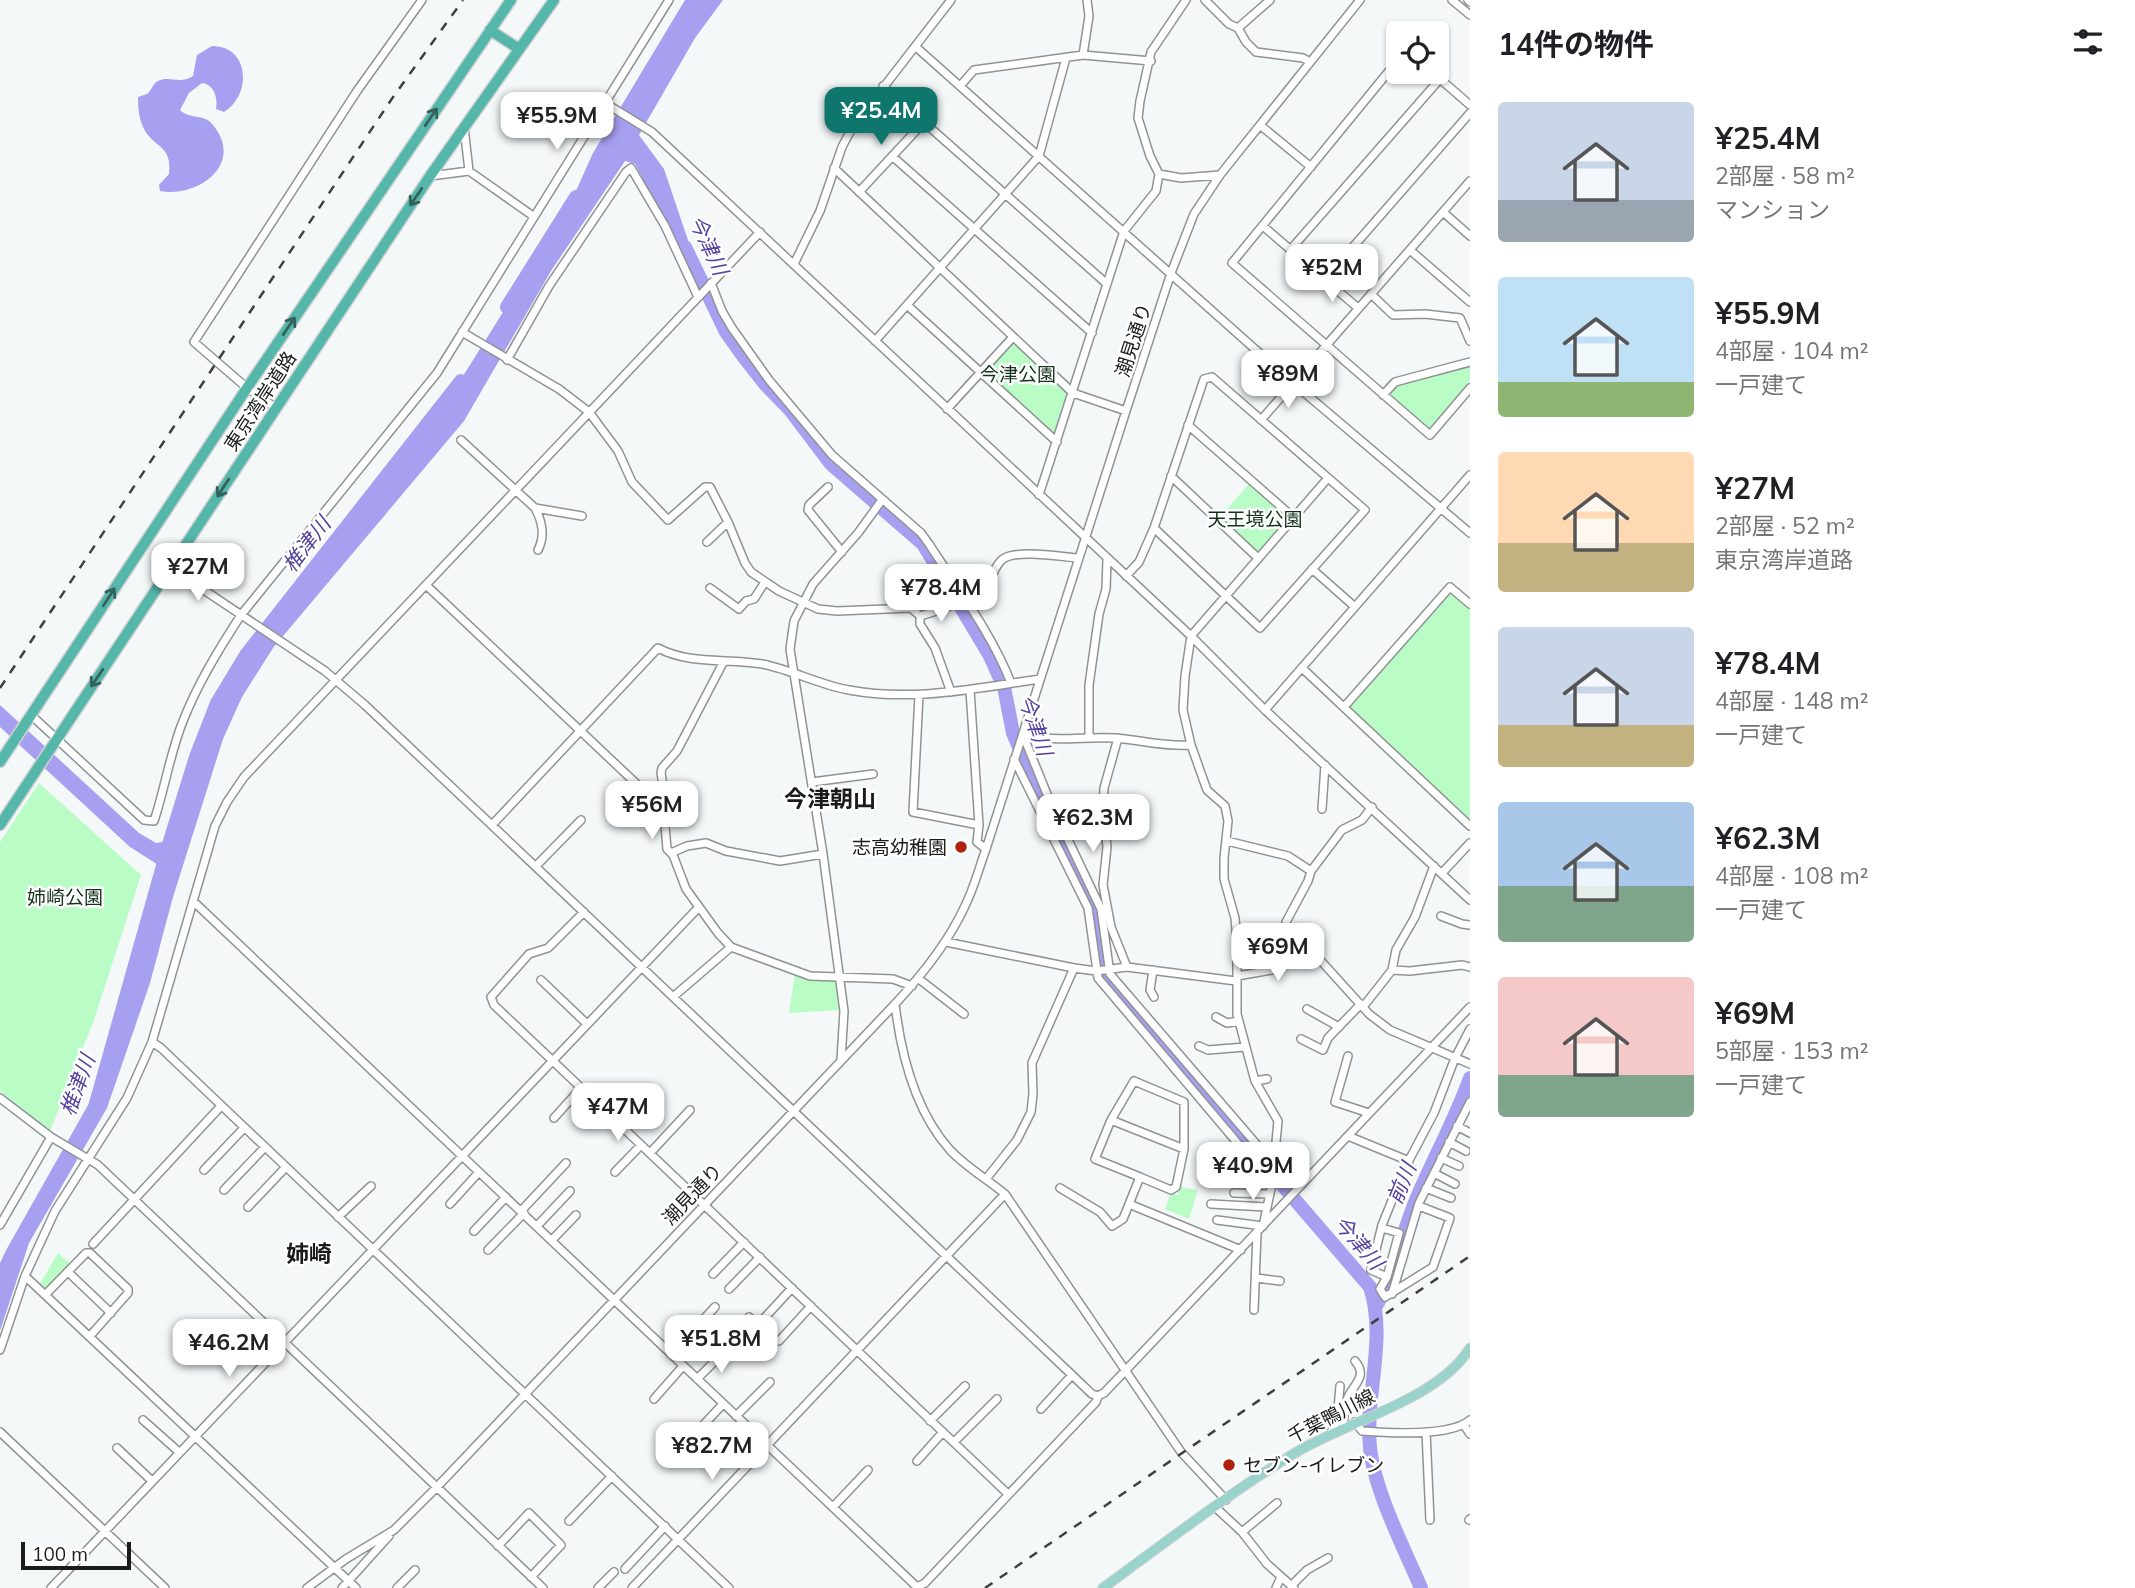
<!DOCTYPE html>
<html lang="ja">
<meta charset="utf-8">
<style>
:root{--surface:#fff;--page:#f6f6f6;--text:#202124;--muted:#757577;--accent:#0f766e}
body{margin:0;font-family:Mulish,"Noto Sans JP",sans-serif;background:var(--page);color:var(--text);height:100vh;display:flex;flex-direction:column;font-size:26px;white-space:nowrap}
*{box-sizing:border-box;margin:0}
p{font-size:23px;color:var(--muted)}
.icon{flex:none;width:38px;height:38px;fill:none;stroke:currentColor;stroke-width:2;stroke-linecap:round;stroke-linejoin:round}
.map{position:relative;flex:1;overflow:hidden}
.drawer{display:flex;flex-direction:column;background:var(--surface);width:665px}
.drawer>*{flex:none}
.buttons{position:absolute;left:1386px;top:21px;display:grid;gap:14px}
.buttons a{display:grid;place-items:center;width:63px;height:63px;border-radius:7px;background:var(--surface);box-shadow:0 2px 5px #0004;font-size:35px}
.scale{position:absolute;left:21px;bottom:18px;width:110px;box-sizing:border-box;padding-left:7px;border:4px solid #1a1c1c;border-top:0;font-size:19px;line-height:24px;white-space:nowrap;color:#1a1c1c;-webkit-text-stroke:5px #fff;paint-order:stroke}
.price{position:absolute;translate:-50% -60px;padding:0 16px;border-radius:14px;background:#fff;color:#222;font-size:23px;line-height:46px;filter:drop-shadow(0 2px 4px #0008)}
.price::after{content:'';position:absolute;left:50%;top:42px;width:21px;height:16px;margin-left:-10px;background:inherit;clip-path:polygon(0 0,100% 0,50% 100%)}
.price.current{background:var(--accent);color:#fff}
ul{padding:0;list-style:none}
li{display:flex;align-items:center;gap:21px;height:175px;padding:0 28px}
li span{display:grid;place-items:center;flex:none;width:196px;height:140px;border-radius:7px;color:#555}
li>.icon{margin-inline-start:auto}
span .icon{width:84px;height:84px;fill:#fffc;stroke-width:1}
li b{font-size:30px}
h2{display:flex;justify-content:space-between;align-items:center;height:84px;padding:0 28px;font-size:30px}
main{display:flex;flex:1;min-height:0}
.map>svg:first-child{display:block}
.green{fill:#bafcc6}
.water{fill:#a79ff0}
.lines{fill:none;stroke-linecap:round;stroke-linejoin:round}
.river{stroke:#a79ff0;stroke-width:14}
.minor-casing{stroke:#8f9394;stroke-width:10}
.major-casing{stroke:#d1d2d2;stroke-width:11}
.highway-casing{stroke:#d1d2d2;stroke-width:13}
.minor{stroke:#fff;stroke-width:7}
.major{stroke:#99d3cc;stroke-width:9}
.highway{stroke:#55b6aa;stroke-width:10}
.rail{stroke:#3e4040;stroke-width:2.5;stroke-dasharray:9 9;stroke-linecap:butt}
.oneway{stroke:#35615c}
.poi-dot{fill:#b0210d;stroke:#fff;stroke-width:2.5}
.labels{text-anchor:middle;dominant-baseline:central;stroke-width:5;stroke-linejoin:round;paint-order:stroke}
.street-label{font-size:19px;fill:#1a1c1c;stroke:#fff}
.park-label{font-size:19px;fill:#13331b;stroke:#fff}
.poi-label{font-size:19px;fill:#1a1c1c;stroke:#fff;text-anchor:end}
.water-label{font-size:21px;font-style:italic;fill:#54429f;stroke:#fff}
.quarter-label{font-size:23px;font-weight:bold;fill:#1a1c1c;stroke:#fff}
</style>
<main>
<div class="map">
<svg width="1470" height="1588" viewBox="0 0 1470 1588">
<rect width="100%" height="100%" fill="#f4f8f9"/>
<path class="green" d="M1013 337 1073 393 1057 442 981 372Z
M1470 365V381L1430 428 1426 427 1389 396 1397 384Z
M1249 484 1288 519 1259 551H1256L1220 517Z
M1449 594H1452L1470 609V822L1350 708V705Z
M39 783 141 875 94 1020 50 1131 0 1091V842Z
M795 973 811 979 835 980 841 1010 789 1013Z
M1180 1187 1198 1190 1189 1219 1165 1209 1171 1193 1178 1195Z
M58 1253 73 1266 46 1294 38 1287Z"/>
<path class="water" d="M685 0H723L695 38 639 135 664 169 696 264 687 262 635 164 625 161 551 271 464 421 273 648 242 697 223 739 173 897 150 983 107 1108 29 1243 0 1331V1280L12 1254 95 1107 163 868 130 847 0 727V705L139 833 156 843 170 841 196 757 217 703 246 655 453 392 537 258 557 233 593 153Z
M212 46C250 46 252 95 224 112L216 109C218 98 214 84 202 83L189 93 180 110C190 120 204 113 213 125 245 164 198 198 160 191L159 185 169 174C172 146 157 149 145 131 139 120 138 109 138 97L147 94C152 90 153 83 158 81 170 75 179 85 193 76L197 55Z"/>
<g class="lines">
<path class="river" d="M685 247 726 332 743 356 765 384 791 411 831 464 923 544 990 656 1004 687 1013 733 1024 759 1094 910 1101 974 1370 1287C1387 1338 1365 1395 1370 1447 1374 1490 1404 1548 1421 1588
M507 307 576 197
M0 1280 12 1254 95 1107 170 841 196 757 217 703 246 655 461 381
M1376 1306C1396 1273 1401 1235 1416 1200 1433 1159 1455 1120 1470 1078"/>
<g class="minor-casing">
<path id="minor" d="M1186 0 1151 52 1140 101 1138 118 1150 156 1159 174 1181 178 1220 175
M1205 0 1229 24 1238 28 1246 42 1256 52 1303 58 1310 62
M1452 0 1470 15
M1468 0 1470 2
M1238 28 1270 0
M916 47 1293 383 1470 533
M1083 55 1089 16 1087 0
M1398 60 1232 263 1430 435 1470 388
M1432 72 1470 105
M883 86 1107 284
M960 86 974 70 1083 55 1151 61
M605 103 652 132 1191 636 1265 710 1470 900
M1260 125 1311 167
M464 127 469 171
M892 156 1092 333
M834 168 1073 393 1126 411
M430 176 469 171 533 216
M859 192 924 122
M1443 212 1470 236
M1263 226 1358 308
M1291 249 1440 79
M1410 250 1470 302
M794 264 820 211 842 147 852 128 951 0
M1325 279 1470 113
M711 283 722 311 732 328 769 380 832 455 921 533 929 544C958 589 992 634 1011 683
M1371 294 1393 315 1425 314 1460 318 1470 341
M907 305 1057 442
M462 332 559 389 589 412 618 451 632 482 668 520 705 487H710L728 522 745 563 751 572 779 591 818 609 837 611 911 608 920 616V624L935 648 951 692
M875 341 1039 156 1066 58
M507 360 549 286 626 172 631 168 665 226 698 297
M1383 395 1395 382 1470 362
M276 408 247 388 194 342 357 91 422 0
M947 409 1013 337
M1261 420 1470 181
M1188 425 1294 518
M461 440 535 508C543 523 545 536 538 550
M1171 476 1258 558
M828 487 809 505 808 510 842 552
M1039 495 1124 231 1156 191 1159 174
M535 508 582 516
M707 542 728 522
M171 568 325 671 365 705 1072 1375 1092 1394 1098 1396
M1312 569 1355 607
M1126 576 1139 562 1154 528 1204 379 1212 377 1365 510 1260 628 1154 528
M426 585 661 807 664 814 667 849 673 855 686 889 718 933 731 947 810 976 893 979 912 986
M710 588 739 609 746 601 754 599 765 582
M920 616C939 611 970 599 985 586 993 579 994 565 1003 559 1017 549 1062 557 1079 558
M1302 668 1470 826
M970 690 979 825 977 842 986 849
M919 695 913 812 979 825
M1344 707 1450 587 1470 604
M1265 710 1470 475
M31 715 144 820 154 821C165 788 170 753 183 721 198 683 219 649 241 615L437 373 669 0
M1023 734C1053 743 1084 736 1115 738 1141 740 1165 747 1191 745
M1023 735 1051 804 1101 909 1110 974 1264 1153 1275 1154
M1089 737V685L1099 614 1106 589 1107 559
M1118 738 1104 788 1103 807 1107 847 1103 885 1111 927 1127 967
M1014 759 1088 908 1098 978 1272 1184
M812 782 873 774
M1322 809 1325 765
M662 811 665 797 661 773 662 768 677 751 724 661
M492 825 658 648C690 665 727 658 762 664 792 670 820 685 849 690 913 702 977 688 1040 679
M1227 841 1288 856 1311 871 1308 881 1286 922 1284 943 1272 970 1237 976
M671 853 687 846 706 843 726 851 780 861 823 854
M536 866 581 820
M1311 871 1342 830 1362 820 1372 807
M1442 873 1470 843
M193 901 917 1587 925 1583 1096 1402 1098 1396 1104 1393 1125 1371 1470 1007
M584 912 548 948 529 954 491 997 494 1005 1008 1494
M1441 916 1462 924 1470 925
M946 942 1074 968 1096 971 1127 967 1236 981
M1284 943 1307 950 1322 962 1369 1014 1390 1030 1470 1064
M1153 970 1150 990 1154 997
M1392 970 1410 971 1462 965 1470 967
M919 979 964 1014
M541 980 587 1024
M673 997 731 947
M895 1004C901 1055 915 1111 950 1150 966 1167 987 1179 1005 1194L1181 1452 1226 1500
M1363 1007 1392 970 1396 950 1415 917 1434 866
M1307 1009 1339 1027
M1216 1017 1227 1023 1239 1021
M1301 1039 1323 1050 1328 1038 1361 1004
M152 1042 161 1048 729 1588
M1199 1046 1208 1050 1245 1047
M1348 1056 1335 1102 1369 1113
M841 1060 844 1011 823 854 790 649 794 621 813 584 858 533 882 500
M1255 1081 1267 1079
M0 1098 51 1137 98 1165 543 1588
M554 1118 581 1088
M1111 1120 1184 1149
M1457 1126 1470 1133
M1348 1136 1409 1161
M1449 1142 1466 1151
M650 1153 690 1110
M1441 1158 1459 1166
M204 1170 244 1128
M615 1172 641 1145
M1434 1173 1455 1184
M986 1179 1017 1140 1031 1112 1033 1094 1032 1063 1074 968
M1060 1188 1100 1212 1112 1226 1123 1219 1140 1177 1095 1159 1111 1120 1134 1081 1184 1102V1149L1176 1187 1171 1190 1140 1177
M1426 1188 1451 1198
M224 1190 265 1147
M1234 1193 1269 1194
M450 1204 479 1172
M1129 1204 1241 1250
M1211 1204 1266 1207
M248 1207 286 1167
M521 1211 566 1163
M338 1217 371 1186
M1217 1220 1263 1226 1272 1184 1278 1121 1255 1081 1237 1014V942L1235 918 1224 879V858L1228 821 1225 806 1207 790 1191 745 1183 710 1185 676 1191 636 1328 478
M0 1225 51 1137
M537 1226 570 1191
M1382 1228 1399 1233 1387 1277 1380 1289 1385 1297 1433 1267 1450 1218 1419 1206
M474 1231 506 1197
M552 1240 576 1215
M93 1244 221 1106
M488 1250 524 1213
M68 1272 111 1313
M713 1274 744 1242
M25 1276 356 1588
M1387 1277 1371 1270 1382 1225 1406 1166 1434 1113 1455 1058 1470 1029
M1256 1278 1280 1281
M729 1289 760 1257
M46 1294 86 1253H90L128 1289V1293L90 1336
M1392 1294 1419 1203 1470 1102
M1254 1310 1257 1233
M749 1317 773 1340 779 1341 811 1306
M758 1325 792 1288
M0 1350 25 1276 55 1211 127 1098 152 1042 215 826 227 802 244 777 760 232
M671 1354 715 1307
M697 1379 724 1352
M654 1399 683 1366
M723 1404 693 1436V1440L707 1455H710L742 1422
M1041 1409 1072 1375
M736 1416 770 1382
M143 1420 179 1452
M930 1421 965 1386
M1355 1422 1362 1431C1388 1433 1450 1437 1470 1420
M1464 1425 1470 1434
M1343 1427C1344 1418 1344 1406 1348 1397 1354 1384 1368 1376 1355 1361
M0 1432 165 1588
M1426 1432 1430 1520
M1330 1434 1337 1421 1340 1386
M954 1442 997 1399
M117 1448 152 1481
M917 1461 943 1432
M833 1507 868 1470
M1215 1507 1242 1532 1267 1564 1294 1588
M1469 1520 1470 1519
M569 1521 612 1476
M1242 1532 1277 1503
M498 1546 529 1513 561 1545 531 1577
M625 1569 665 1526
M1291 1586 1307 1570 1328 1558
M51 1588 699 907
M307 1588 346 1559 394 1530 436 1488 895 1004C923 974 948 943 965 906 974 888 979 868 986 849L1126 411 1171 273 1194 214 1220 175 1360 0
M342 1588 389 1536
M397 1588 415 1570
M598 1588 614 1572
M632 1588 1005 1194
M1276 1588 1281 1577"/>
</g>
<g class="major-casing">
<path id="major" d="M1103 1588C1166 1542 1228 1494 1295 1453 1347 1421 1438 1400 1470 1348"/>
</g>
<g class="highway-casing">
<path id="highway" d="M490 30 519 49
M0 762 247 388 511 0
M0 825 430 176 554 0"/>
</g>
<use href="#minor" class="minor"/>
<use href="#major" class="major"/>
<use href="#highway" class="highway"/>
<path class="rail" d="M0 688 391 100 463 0
M985 1588 1470 1256"/>
</g>
<defs><path id="oneway-shaft" d="M-6 0H5M1.5-3L5.5 0L1.5 3" fill="none" stroke-width="1.6" stroke-linecap="round" stroke-linejoin="round" transform="scale(1.75)"/></defs>
<g class="oneway">
<use href="#oneway-shaft" transform="translate(431 117) rotate(-56)"/>
<use href="#oneway-shaft" transform="translate(416 197) rotate(124)"/>
<use href="#oneway-shaft" transform="translate(289 326) rotate(-56)"/>
<use href="#oneway-shaft" transform="translate(223 488) rotate(123)"/>
<use href="#oneway-shaft" transform="translate(109 597) rotate(-57)"/>
<use href="#oneway-shaft" transform="translate(97 678) rotate(124)"/>
</g>
<g class="poi-dot">
<circle cx="961" cy="847" r="7"/>
<circle cx="1229" cy="1465" r="7"/>
</g>
<g class="labels">
<g class="street-label">
<text transform="translate(1133 340) rotate(-72)">潮見通り</text>
<text transform="translate(260 401) rotate(-57)">東京湾岸道路</text>
<text transform="translate(692 1194) rotate(-46)">潮見通り</text>
<text transform="translate(1331 1416) rotate(-27)">千葉鴨川線</text>
</g>
<g class="park-label">
<text x="1018" y="374">今津公園</text>
<text x="1255" y="519">天王境公園</text>
<text x="65" y="897">姉崎公園</text>
</g>
<g class="poi-label">
<text x="947" y="847">志高幼稚園</text>
<text x="1243" y="1465" text-anchor="start">セブン-イレブン</text>
</g>
<g class="water-label">
<text transform="translate(709 245) rotate(65)">今津川</text>
<text transform="translate(306 544) rotate(-52)">椎津川</text>
<text transform="translate(1036 725) rotate(71)">今津川</text>
<text transform="translate(77 1085) rotate(-70)">椎津川</text>
<text transform="translate(1401 1183) rotate(-68)">前川</text>
<text transform="translate(1359 1242) rotate(49)">今津川</text>
</g>
<g class="quarter-label">
<text x="830" y="798">今津朝山</text>
<text x="309" y="1253">姉崎</text>
</g>
</g>
</svg>
<div class="buttons">
<a><svg class="icon" aria-label="locate" viewBox="0 0 24 24"><circle cx="12" cy="12" r="6"/><path d="M12 2v4M12 18v4M2 12h4M18 12h4"/></svg></a>
</div>
<div class="scale">100 m</div>
<b class="price current" style="left:881px;top:147px">¥25.4M</b>
<b class="price" style="left:557px;top:152px">¥55.9M</b>
<b class="price" style="left:1332px;top:304px">¥52M</b>
<b class="price" style="left:1288px;top:410px">¥89M</b>
<b class="price" style="left:198px;top:603px">¥27M</b>
<b class="price" style="left:941px;top:624px">¥78.4M</b>
<b class="price" style="left:652px;top:841px">¥56M</b>
<b class="price" style="left:1093px;top:854px">¥62.3M</b>
<b class="price" style="left:1278px;top:983px">¥69M</b>
<b class="price" style="left:618px;top:1143px">¥47M</b>
<b class="price" style="left:1253px;top:1202px">¥40.9M</b>
<b class="price" style="left:721px;top:1375px">¥51.8M</b>
<b class="price" style="left:229px;top:1379px">¥46.2M</b>
<b class="price" style="left:712px;top:1482px">¥82.7M</b>
</div>
<section class="drawer">
<h2>14件の物件<svg class="icon" aria-label="filters" viewBox="0 0 24 24"><path d="M4 7h16M4 17h16"/><circle cx="9" cy="7" r="2"/><circle cx="15" cy="17" r="2"/></svg></h2>
<ul>
<li><span style="background:linear-gradient(#c9d6e8 70%,#9aa5b1 0)"><svg class="icon" aria-label="home" viewBox="0 0 24 24"><path d="M3 11l9-7 9 7M6 9v11h12V9"/></svg></span><div><b>¥25.4M</b><p>2部屋 · 58 m²</p><p>マンション</p></div></li>
<li><span style="background:linear-gradient(#bfe0f5 75%,#8fb573 0)"><svg class="icon" aria-label="home" viewBox="0 0 24 24"><path d="M3 11l9-7 9 7M6 9v11h12V9"/></svg></span><div><b>¥55.9M</b><p>4部屋 · 104 m²</p><p>一戸建て</p></div></li>
<li><span style="background:linear-gradient(#ffd9b3 65%,#c2b280 0)"><svg class="icon" aria-label="home" viewBox="0 0 24 24"><path d="M3 11l9-7 9 7M6 9v11h12V9"/></svg></span><div><b>¥27M</b><p>2部屋 · 52 m²</p><p>東京湾岸道路</p></div></li>
<li><span style="background:linear-gradient(#c9d6e8 70%,#c2b280 0)"><svg class="icon" aria-label="home" viewBox="0 0 24 24"><path d="M3 11l9-7 9 7M6 9v11h12V9"/></svg></span><div><b>¥78.4M</b><p>4部屋 · 148 m²</p><p>一戸建て</p></div></li>
<li><span style="background:linear-gradient(#a9c7e8 60%,#7fa58c 0)"><svg class="icon" aria-label="home" viewBox="0 0 24 24"><path d="M3 11l9-7 9 7M6 9v11h12V9"/></svg></span><div><b>¥62.3M</b><p>4部屋 · 108 m²</p><p>一戸建て</p></div></li>
<li><span style="background:linear-gradient(#f6c9c9 70%,#7fa58c 0)"><svg class="icon" aria-label="home" viewBox="0 0 24 24"><path d="M3 11l9-7 9 7M6 9v11h12V9"/></svg></span><div><b>¥69M</b><p>5部屋 · 153 m²</p><p>一戸建て</p></div></li>
</ul>
</section>
</main>
